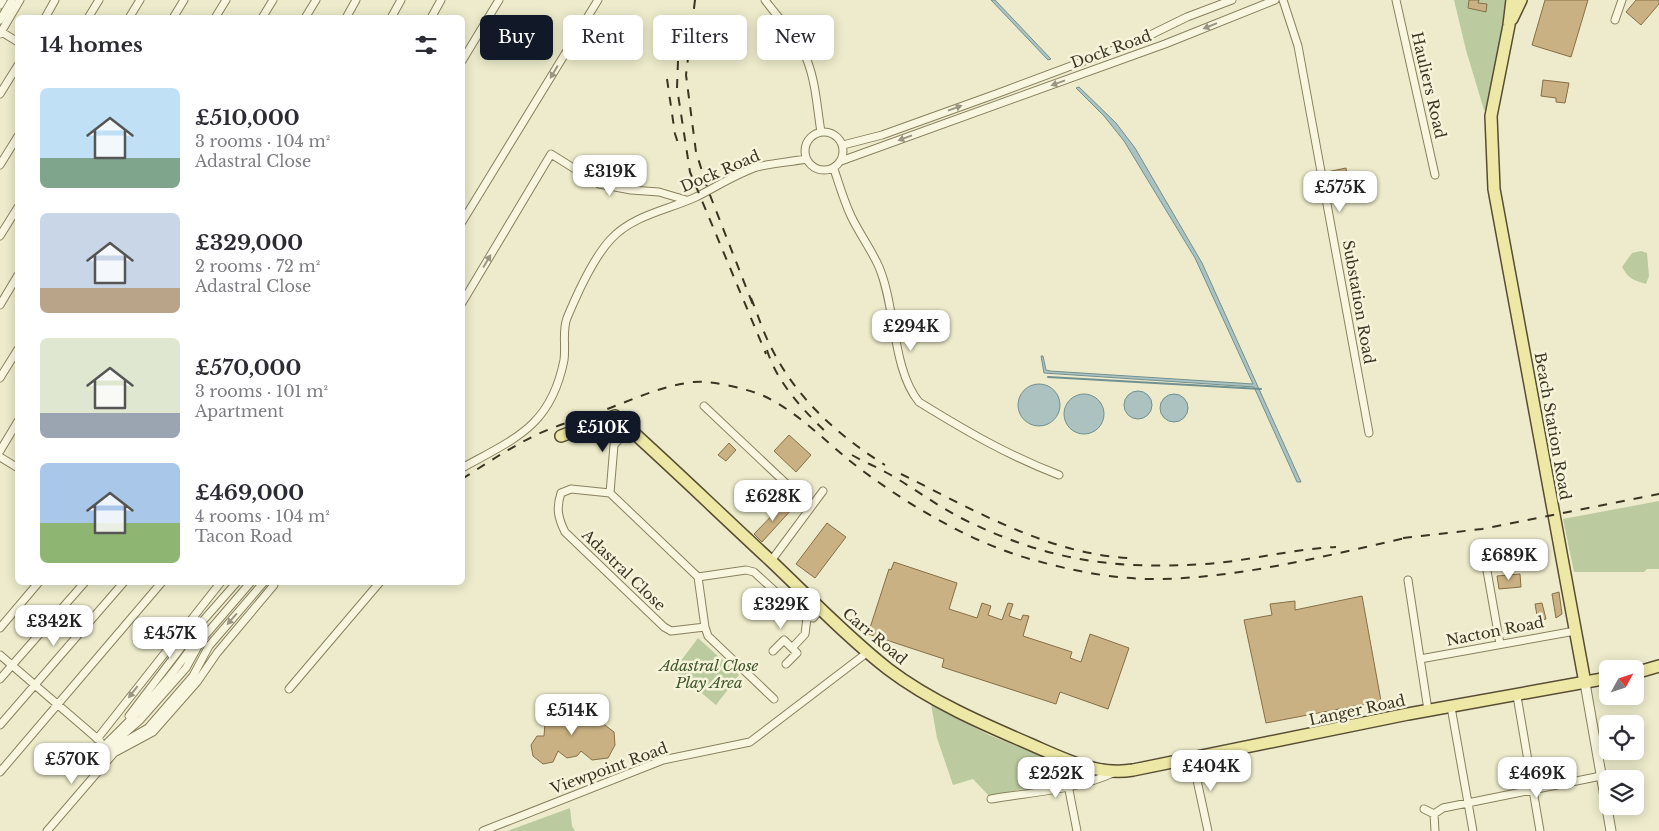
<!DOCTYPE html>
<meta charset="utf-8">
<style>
:root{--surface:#fff;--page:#f2f2f3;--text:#2b2b33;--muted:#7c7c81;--accent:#111827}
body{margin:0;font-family:"Libre Baskerville",serif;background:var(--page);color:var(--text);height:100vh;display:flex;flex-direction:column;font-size:19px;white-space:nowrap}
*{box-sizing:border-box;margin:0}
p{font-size:16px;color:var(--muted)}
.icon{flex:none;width:28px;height:28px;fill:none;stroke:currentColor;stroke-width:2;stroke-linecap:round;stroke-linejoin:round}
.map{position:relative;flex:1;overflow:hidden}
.details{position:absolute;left:15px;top:15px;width:450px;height:570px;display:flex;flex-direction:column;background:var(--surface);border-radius:8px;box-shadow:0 2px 12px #0003}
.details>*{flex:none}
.top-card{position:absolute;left:480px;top:15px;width:475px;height:45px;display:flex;gap:10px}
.needle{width:32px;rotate:50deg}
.buttons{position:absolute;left:1599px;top:660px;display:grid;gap:10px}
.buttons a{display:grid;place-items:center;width:45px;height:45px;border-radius:8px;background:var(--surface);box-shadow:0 2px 12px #0003;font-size:25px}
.price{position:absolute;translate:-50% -42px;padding:0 11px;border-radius:10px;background:#fff;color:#222;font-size:16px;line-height:32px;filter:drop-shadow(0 1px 2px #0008)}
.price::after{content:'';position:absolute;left:50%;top:30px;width:15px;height:11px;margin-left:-8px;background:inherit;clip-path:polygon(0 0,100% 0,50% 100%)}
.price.on{background:var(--accent);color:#fff}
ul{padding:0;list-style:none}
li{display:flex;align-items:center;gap:15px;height:125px;padding:0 25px}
li span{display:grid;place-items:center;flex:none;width:140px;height:100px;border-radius:8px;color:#555}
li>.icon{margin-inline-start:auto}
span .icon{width:60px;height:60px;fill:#fffc;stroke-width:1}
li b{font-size:21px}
h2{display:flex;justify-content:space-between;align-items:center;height:60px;padding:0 25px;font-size:21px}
.chip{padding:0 18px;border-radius:8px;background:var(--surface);box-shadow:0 2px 12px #0003;font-size:18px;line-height:45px}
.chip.on{background:var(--accent);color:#fff}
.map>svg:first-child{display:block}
.green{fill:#bbcb9f}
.water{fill:#abc2c1;stroke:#719090}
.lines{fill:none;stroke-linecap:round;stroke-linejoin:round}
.stream{stroke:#719090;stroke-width:2}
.building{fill:#c9b183;stroke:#876f46}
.minor-casing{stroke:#89805f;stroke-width:9}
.tertiary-casing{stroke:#89805f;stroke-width:11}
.primary-casing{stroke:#584d33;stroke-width:14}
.minor{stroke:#f8f6de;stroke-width:7}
.tertiary{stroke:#f8f6de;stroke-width:9}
.primary{stroke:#ede8a6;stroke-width:11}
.rail{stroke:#3b3422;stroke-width:2;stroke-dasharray:9 9;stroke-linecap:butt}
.oneway{fill:#9a9580}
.labels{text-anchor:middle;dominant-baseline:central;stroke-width:5;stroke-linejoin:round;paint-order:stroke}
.street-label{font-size:15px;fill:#3b3422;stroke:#f5f3da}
.park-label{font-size:15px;font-style:italic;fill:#40562a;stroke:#f5f3da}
</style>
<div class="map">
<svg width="1659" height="831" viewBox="0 0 1659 831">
<rect width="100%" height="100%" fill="#edebcb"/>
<path class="green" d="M1454 0H1512L1491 114 1484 110 1466 50Z
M1641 251 1647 253 1649 276 1646 284C1633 280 1629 279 1622 267L1632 253Z
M1659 501V569H1647L1644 572H1574L1563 519Z
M698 638 739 675 716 705 674 670Z
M931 704 989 735 1055 762 1057 767V776L1051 783 989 796 973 779 953 785 937 738Z
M570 808 572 826 575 831H507Z"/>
<path class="water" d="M991 0H995L1051 59 1048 60Z
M1079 87 1116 123 1135 148 1202 263 1301 482H1297L1254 387 1044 373 1041 356H1043L1046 370 1050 371 1253 384 1195 258 1124 141 1104 116 1076 88Z
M1018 405a21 21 0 1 1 42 0a21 21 0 1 1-42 0Z
M1124 405a14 14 0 1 1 28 0a14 14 0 1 1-28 0Z
M1064 414a20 20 0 1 1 40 0a20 20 0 1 1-40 0Z
M1160 408a14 14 0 1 1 28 0a14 14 0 1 1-28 0Z"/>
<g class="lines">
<path class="stream" d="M1048 377 1261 389"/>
</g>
<path class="building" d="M1469 0H1479L1478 3 1487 4 1486 12 1468 8Z
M1545 0H1588L1571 57 1532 45Z
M1636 0H1659V4L1641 25 1626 12Z
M1543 80 1569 83 1565 103 1556 102V98L1541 96Z
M1346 168 1348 182 1330 185 1327 172Z
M789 435 811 455 796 472 774 451Z
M729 443 736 450 726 461 718 455Z
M785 502 792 509 762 542 754 534Z
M827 523 846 537 815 578 796 564Z
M894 562 957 583 949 609 977 618 982 603 991 606 988 615 1002 620 1008 603 1013 604 1009 616 1021 620 1023 615 1029 616 1023 636 1072 652 1070 658 1081 662 1090 634 1129 648 1108 709 1060 692 1056 704 942 667 944 659 868 634 889 569 891 570Z
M1520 574 1521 587 1499 589 1497 576Z
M1559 592 1562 614 1556 618 1552 594Z
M1362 596 1381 701 1266 723 1244 620 1272 615 1270 604 1295 601V610Z
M1542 603 1546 619 1538 621 1535 604Z
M559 703H573L585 712 586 725 602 723 614 732 615 745 608 758 592 760 581 751 577 756 567 758 558 751 553 762 543 764 533 756 531 745 537 736H544L545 723Z"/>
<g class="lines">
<g class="minor-casing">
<path id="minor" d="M765 0C779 19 798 38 807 60 816 83 817 108 821 132
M1283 0 1298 46 1369 433
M1396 0 1435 175
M0 5 3 0
M45 18 55 0
M88 18 99 0
M129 18 140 0
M173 18 184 0
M215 18 226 0
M262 18 273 0
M305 18 316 0
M346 18 356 0
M391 18 401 0
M431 18 441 0
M0 20 12 0
M1615 20 1622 0
M0 31 18 42
M0 34 20 0
M462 61 499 0
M0 94 18 65
M805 151a19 19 0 1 1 38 0a19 19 0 1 1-38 0Z
M843 145 882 135 996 94 1138 41 1187 17 1232 0
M841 161 1165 44 1275 0
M0 165 18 136
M834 169C839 184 844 201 851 216 859 233 871 249 879 267 896 307 892 369 919 402 966 431 1007 455 1059 475
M462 222 598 0
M0 236 18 207
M462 303 551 154 599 184 631 190 659 192 686 200
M0 305 18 275
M0 378 18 349
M704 406 811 507
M0 451 18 421
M0 457 18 468
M462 468C516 438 551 426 564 360 566 346 562 331 567 318 577 294 594 257 611 239 633 215 668 210 696 197 716 187 736 174 757 167 773 163 790 162 806 159
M571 489 610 493 698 577 705 627 671 631 664 627 565 532C558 518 556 508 561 493Z
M610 493 614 445 629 428
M771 561 823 491
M1486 565 1500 644
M698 577 746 570 754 572 801 615 813 618 820 610
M1408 580 1428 710
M705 627 708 636 774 699
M0 628 39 582
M773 651 784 640 792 648
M0 655 100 741
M1420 659 1575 631
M786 664 797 653 792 648 805 634 807 618
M0 679 85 582
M289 689 380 582
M1517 696 1540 831
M1451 707 1473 831
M129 716 193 632 237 582
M0 725 124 582
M97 739 221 582
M105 745C138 713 170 680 195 642
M110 746 140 720 186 668 202 639 251 582
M110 750 148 728 193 676 209 646 264 582
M1192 757 1208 831
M1070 761 1068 785 1077 831
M0 772 162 582
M991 799C1031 792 1076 790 1113 773
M1424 809 1434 814 1443 808 1601 776
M1434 814 1435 831
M47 831 114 753 153 732 197 682 217 653 274 585 273 582
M483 831 663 760 750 742 868 652"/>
</g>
<g class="tertiary-casing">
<path id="tertiary" d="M1585 683 1611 831"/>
</g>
<g class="primary-casing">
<path id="primary" d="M1512 0 1509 25 1491 116 1494 189 1585 683
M1512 19 1521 0
M561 436 615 416C668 463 719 513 771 561 809 597 846 636 888 669 930 701 983 724 1032 745 1064 759 1097 776 1133 770L1408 714 1608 678
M1635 673 1659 666"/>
</g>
<use href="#minor" class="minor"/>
<use href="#tertiary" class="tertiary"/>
<use href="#primary" class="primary"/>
<path class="rail" d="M695 0 686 75 696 152 708 190 753 305
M678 61 677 88 690 172 766 354
M667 79 675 134 680 149
M751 298C758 315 764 335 773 351 798 400 840 437 885 465
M767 350C777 383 804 411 828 434
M852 455C864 462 877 467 889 474 914 488 937 506 963 519 1046 560 1113 570 1205 564 1249 561 1292 549 1336 547
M901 474C972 509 1048 554 1129 558
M462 479C487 463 511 447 538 434 562 423 590 416 615 406 641 396 666 385 694 382 711 380 748 389 764 396 796 411 823 439 850 461 901 501 967 541 1030 559 1072 571 1118 580 1162 579 1245 577 1329 555 1410 537
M1403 538 1482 529 1659 494"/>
</g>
<defs><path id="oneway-solid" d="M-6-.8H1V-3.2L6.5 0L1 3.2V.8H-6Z" transform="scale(1.25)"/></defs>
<g class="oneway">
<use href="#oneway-solid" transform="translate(1210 26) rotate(158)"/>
<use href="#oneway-solid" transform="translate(554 72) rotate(121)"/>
<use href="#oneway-solid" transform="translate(1058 83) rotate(160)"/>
<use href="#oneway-solid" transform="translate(955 108) rotate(-20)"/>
<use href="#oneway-solid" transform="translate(905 138) rotate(160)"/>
<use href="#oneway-solid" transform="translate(487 261) rotate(-59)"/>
<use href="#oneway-solid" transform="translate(232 619) rotate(131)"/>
<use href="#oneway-solid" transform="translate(133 692) rotate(128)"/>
</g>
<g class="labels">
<g class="street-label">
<text transform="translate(1111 49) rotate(-20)">Dock Road</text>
<text transform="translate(1429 85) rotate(77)">Hauliers Road</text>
<text transform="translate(720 171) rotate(-23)">Dock Road</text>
<text transform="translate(1359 302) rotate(80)">Substation Road</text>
<text transform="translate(1553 426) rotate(80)">Beach Station Road</text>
<text transform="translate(624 570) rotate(44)">Adastral Close</text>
<text transform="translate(1495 631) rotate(-11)">Nacton Road</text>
<text transform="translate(875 636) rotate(40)">Carr Road</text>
<text transform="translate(1357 710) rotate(-12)">Langer Road</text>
<text transform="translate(609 768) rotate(-20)">Viewpoint Road</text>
</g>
<g class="park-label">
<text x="709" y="665">Adastral Close<tspan x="709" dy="17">Play Area</tspan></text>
</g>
</g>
</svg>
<div class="buttons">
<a><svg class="needle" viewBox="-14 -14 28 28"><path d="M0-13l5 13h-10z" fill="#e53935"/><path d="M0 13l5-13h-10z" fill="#7c7c81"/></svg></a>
<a><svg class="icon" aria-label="locate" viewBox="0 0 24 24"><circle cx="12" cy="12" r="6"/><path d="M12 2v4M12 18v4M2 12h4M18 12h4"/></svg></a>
<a><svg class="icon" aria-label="layers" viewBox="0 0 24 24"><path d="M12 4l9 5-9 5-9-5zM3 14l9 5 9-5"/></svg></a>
</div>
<b class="price" style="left:610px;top:197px">£319K</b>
<b class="price" style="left:1340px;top:213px">£575K</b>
<b class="price" style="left:911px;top:352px">£294K</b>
<b class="price on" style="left:603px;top:453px">£510K</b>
<b class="price" style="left:773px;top:522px">£628K</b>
<b class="price" style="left:1509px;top:581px">£689K</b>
<b class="price" style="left:781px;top:630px">£329K</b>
<b class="price" style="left:54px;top:647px">£342K</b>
<b class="price" style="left:170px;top:659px">£457K</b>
<b class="price" style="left:572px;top:736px">£514K</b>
<b class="price" style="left:72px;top:785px">£570K</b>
<b class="price" style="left:1211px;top:792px">£404K</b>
<b class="price" style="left:1056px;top:799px">£252K</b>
<b class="price" style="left:1537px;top:799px">£469K</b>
<div class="top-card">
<a class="chip on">Buy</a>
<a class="chip">Rent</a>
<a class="chip">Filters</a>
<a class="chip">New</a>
</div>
<section class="details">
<h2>14 homes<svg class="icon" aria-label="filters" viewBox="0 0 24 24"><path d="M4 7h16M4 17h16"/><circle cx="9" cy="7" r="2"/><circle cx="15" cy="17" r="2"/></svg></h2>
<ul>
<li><span style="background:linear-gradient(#bfe0f5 70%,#7fa58c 0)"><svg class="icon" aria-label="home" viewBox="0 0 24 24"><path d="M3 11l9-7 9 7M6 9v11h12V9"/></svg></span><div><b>£510,000</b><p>3 rooms · 104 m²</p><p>Adastral Close</p></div></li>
<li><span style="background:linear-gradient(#c9d6e8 75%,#b9a48a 0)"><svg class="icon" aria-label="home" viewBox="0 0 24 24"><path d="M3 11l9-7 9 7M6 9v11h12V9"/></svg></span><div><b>£329,000</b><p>2 rooms · 72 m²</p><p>Adastral Close</p></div></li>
<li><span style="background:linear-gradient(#dfe7d0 75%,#9aa5b1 0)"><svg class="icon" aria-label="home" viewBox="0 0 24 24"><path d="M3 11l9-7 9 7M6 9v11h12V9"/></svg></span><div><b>£570,000</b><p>3 rooms · 101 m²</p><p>Apartment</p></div></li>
<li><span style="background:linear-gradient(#a9c7e8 60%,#8fb573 0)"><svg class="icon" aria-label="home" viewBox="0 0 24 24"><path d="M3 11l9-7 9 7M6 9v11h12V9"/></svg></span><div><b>£469,000</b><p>4 rooms · 104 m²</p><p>Tacon Road</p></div></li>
</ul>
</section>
</div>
